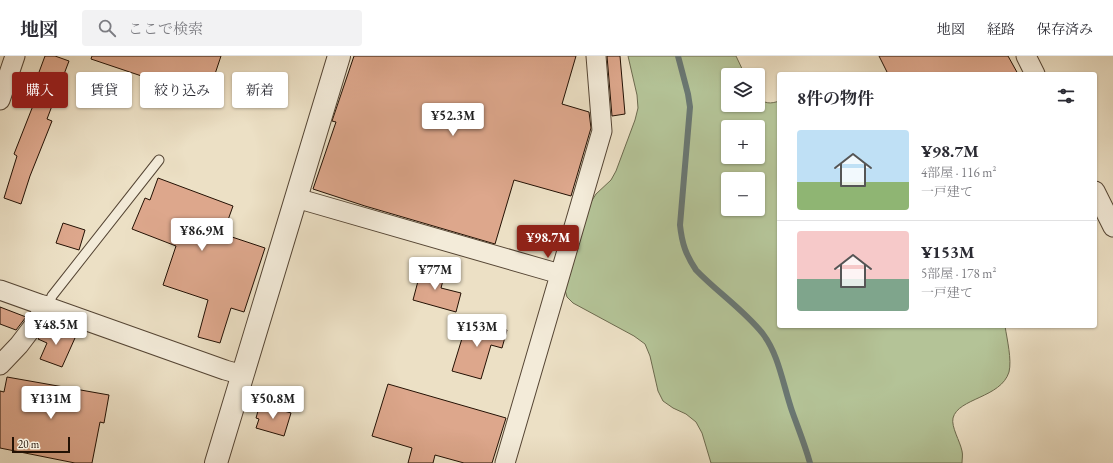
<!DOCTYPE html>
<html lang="ja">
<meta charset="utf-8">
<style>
:root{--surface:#fff;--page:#f2f2f3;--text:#2b2b33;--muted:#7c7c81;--line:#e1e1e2;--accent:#8f2418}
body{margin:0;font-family:"EB Garamond","Noto Serif JP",serif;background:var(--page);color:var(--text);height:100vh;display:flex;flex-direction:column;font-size:15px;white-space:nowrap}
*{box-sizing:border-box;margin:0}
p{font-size:13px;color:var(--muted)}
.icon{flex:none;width:22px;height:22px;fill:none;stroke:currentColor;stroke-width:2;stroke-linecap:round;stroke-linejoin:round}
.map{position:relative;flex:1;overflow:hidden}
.side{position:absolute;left:777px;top:16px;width:320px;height:256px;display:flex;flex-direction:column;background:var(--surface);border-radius:4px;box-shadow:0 1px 3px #0004}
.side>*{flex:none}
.hud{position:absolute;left:12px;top:16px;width:380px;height:36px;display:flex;gap:8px}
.controls{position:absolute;left:721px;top:12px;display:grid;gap:8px}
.controls a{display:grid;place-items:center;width:44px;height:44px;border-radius:4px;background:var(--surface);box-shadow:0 1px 3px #0004;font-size:20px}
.scale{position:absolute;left:12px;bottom:10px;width:58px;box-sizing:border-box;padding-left:4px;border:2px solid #231104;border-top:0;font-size:11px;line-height:14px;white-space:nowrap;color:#231104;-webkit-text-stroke:3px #f3ebd9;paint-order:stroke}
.price{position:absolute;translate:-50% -34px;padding:0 9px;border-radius:4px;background:#fff;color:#222;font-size:13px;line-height:26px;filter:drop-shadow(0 1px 2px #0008)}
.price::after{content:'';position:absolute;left:50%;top:24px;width:12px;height:9px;margin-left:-6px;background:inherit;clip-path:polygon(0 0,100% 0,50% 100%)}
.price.active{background:var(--accent);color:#fff}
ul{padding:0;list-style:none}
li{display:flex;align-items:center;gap:12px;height:100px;padding:0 20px}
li+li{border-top:1px solid var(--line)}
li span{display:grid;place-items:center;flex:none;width:112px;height:80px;border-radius:4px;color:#555}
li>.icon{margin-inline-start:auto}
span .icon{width:48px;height:48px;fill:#fffc;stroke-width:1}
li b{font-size:17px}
h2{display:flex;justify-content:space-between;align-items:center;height:48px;padding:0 20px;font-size:17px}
.tag{padding:0 14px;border-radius:4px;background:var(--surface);box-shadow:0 1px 3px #0004;font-size:14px;line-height:36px}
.tag.active{background:var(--accent);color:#fff}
header{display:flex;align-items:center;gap:24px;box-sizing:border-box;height:56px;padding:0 20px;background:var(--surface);border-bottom:1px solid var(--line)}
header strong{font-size:19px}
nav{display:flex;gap:22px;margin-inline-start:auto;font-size:14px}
.search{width:280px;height:36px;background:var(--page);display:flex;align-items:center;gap:10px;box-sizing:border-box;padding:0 14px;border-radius:4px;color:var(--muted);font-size:15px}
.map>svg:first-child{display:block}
.green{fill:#b4c397;stroke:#6c6a4e;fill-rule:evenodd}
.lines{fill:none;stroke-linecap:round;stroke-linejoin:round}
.stream{stroke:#6a7772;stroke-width:6}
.building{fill:#dda78c;stroke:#231104}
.service-casing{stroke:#554534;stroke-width:11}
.minor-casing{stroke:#554534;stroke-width:21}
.tertiary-casing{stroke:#554534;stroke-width:24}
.service{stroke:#f3ebd9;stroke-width:9}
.minor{stroke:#f3ebd9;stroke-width:19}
.tertiary{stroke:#f3ebd9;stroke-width:22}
</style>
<header>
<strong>地図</strong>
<div class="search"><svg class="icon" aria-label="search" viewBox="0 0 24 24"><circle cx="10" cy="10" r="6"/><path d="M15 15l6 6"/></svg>ここで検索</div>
<nav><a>地図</a><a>経路</a><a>保存済み</a></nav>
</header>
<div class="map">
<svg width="1113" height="407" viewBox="0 0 1113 407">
<rect width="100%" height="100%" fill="#ece0c5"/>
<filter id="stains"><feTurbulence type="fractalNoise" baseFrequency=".005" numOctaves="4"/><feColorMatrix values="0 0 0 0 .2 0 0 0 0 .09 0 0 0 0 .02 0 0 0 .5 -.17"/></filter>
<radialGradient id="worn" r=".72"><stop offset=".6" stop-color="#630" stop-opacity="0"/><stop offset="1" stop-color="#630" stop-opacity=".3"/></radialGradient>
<path class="green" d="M628 0H736L745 19H728V49H758V41C764 48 771 48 779 45V270H1005C1007 283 1012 304 1009 316 1001 342 958 342 953 362 951 371 960 385 962 395 963 399 962 403 962 407H711L702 377 696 366 686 358 673 352 663 345 658 335 650 300 645 288 634 280 573 247 567 241 565 234 591 146 596 138 611 124 616 115 635 64 638 52 637 39ZM728 71H758V101H728ZM728 123H758V153H728Z"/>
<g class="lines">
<path class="stream" d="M678 0 688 38 690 51 680 169C682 188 686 199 696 214 717 236 744 254 763 278 779 299 783 329 792 355 798 372 805 389 810 407"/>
</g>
<path class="building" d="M45 0H55L69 5 47 63 52 65 30 120 21 148 4 142 17 100 14 98 38 37 32 35Z
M92 0H221L207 42 91 3Z
M354 0H576L562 48 589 56 591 72 571 140 514 124 495 188 365 150 313 133 336 66 332 65Z
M607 0H620L625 58 612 60Z
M879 0H1008L1018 18H888Z
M158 122 233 150 223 178 265 192 244 256 231 252 220 287 198 281 208 244 163 229 176 190 132 173 145 142 150 144Z
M63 167 85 174 79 194 56 187Z
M422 210 445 217 441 232 461 237 456 256 413 244Z
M0 251 26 261 16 274 0 268Z
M468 263 507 274 502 292 491 289 481 323 452 315Z
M47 270 75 282 62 311 40 303 47 287 38 283Z
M7 321 109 339 104 367 100 366 92 407H75L0 392V335L4 336Z
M388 328 506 362 492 407H464L435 399 433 407H408L412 392 372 380Z
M260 348 291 357 284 380 256 372 259 363 256 362Z"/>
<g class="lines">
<g class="service-casing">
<path id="service" d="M48 251 52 240 159 104"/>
</g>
<g class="minor-casing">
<path id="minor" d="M1026 0 1035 18
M0 44 15 0
M1095 135 1113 171
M296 142 560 218
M0 234 225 314 243 319
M0 309 19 289 38 264 44 249
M505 407 602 75 596 0"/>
</g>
<g class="tertiary-casing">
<path id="tertiary" d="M216 407 339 0"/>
</g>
<use href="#service" class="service"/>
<use href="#minor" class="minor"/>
<use href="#tertiary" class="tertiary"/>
</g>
<rect width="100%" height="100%" filter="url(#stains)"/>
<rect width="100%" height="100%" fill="url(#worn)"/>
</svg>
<div class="controls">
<a><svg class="icon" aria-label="layers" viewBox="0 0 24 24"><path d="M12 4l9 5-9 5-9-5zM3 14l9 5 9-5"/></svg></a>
<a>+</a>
<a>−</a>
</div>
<div class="scale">20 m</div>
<b class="price" style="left:453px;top:81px">¥52.3M</b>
<b class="price" style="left:202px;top:196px">¥86.9M</b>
<b class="price active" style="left:548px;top:203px">¥98.7M</b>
<b class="price" style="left:435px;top:235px">¥77M</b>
<b class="price" style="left:56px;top:290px">¥48.5M</b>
<b class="price" style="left:477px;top:292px">¥153M</b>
<b class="price" style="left:51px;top:364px">¥131M</b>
<b class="price" style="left:273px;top:364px">¥50.8M</b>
<div class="hud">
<a class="tag active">購入</a>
<a class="tag">賃貸</a>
<a class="tag">絞り込み</a>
<a class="tag">新着</a>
</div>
<section class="side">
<h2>8件の物件<svg class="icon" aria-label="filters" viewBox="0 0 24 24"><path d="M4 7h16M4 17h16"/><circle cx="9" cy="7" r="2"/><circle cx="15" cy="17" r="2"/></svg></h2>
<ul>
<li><span style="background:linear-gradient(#bfe0f5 65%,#8fb573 0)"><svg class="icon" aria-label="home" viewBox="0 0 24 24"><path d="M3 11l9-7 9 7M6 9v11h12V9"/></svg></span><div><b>¥98.7M</b><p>4部屋 · 116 m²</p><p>一戸建て</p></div></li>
<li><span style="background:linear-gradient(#f6c9c9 60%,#7fa58c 0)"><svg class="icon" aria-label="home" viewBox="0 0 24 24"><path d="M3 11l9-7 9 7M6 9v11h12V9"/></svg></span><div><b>¥153M</b><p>5部屋 · 178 m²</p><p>一戸建て</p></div></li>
</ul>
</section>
</div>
